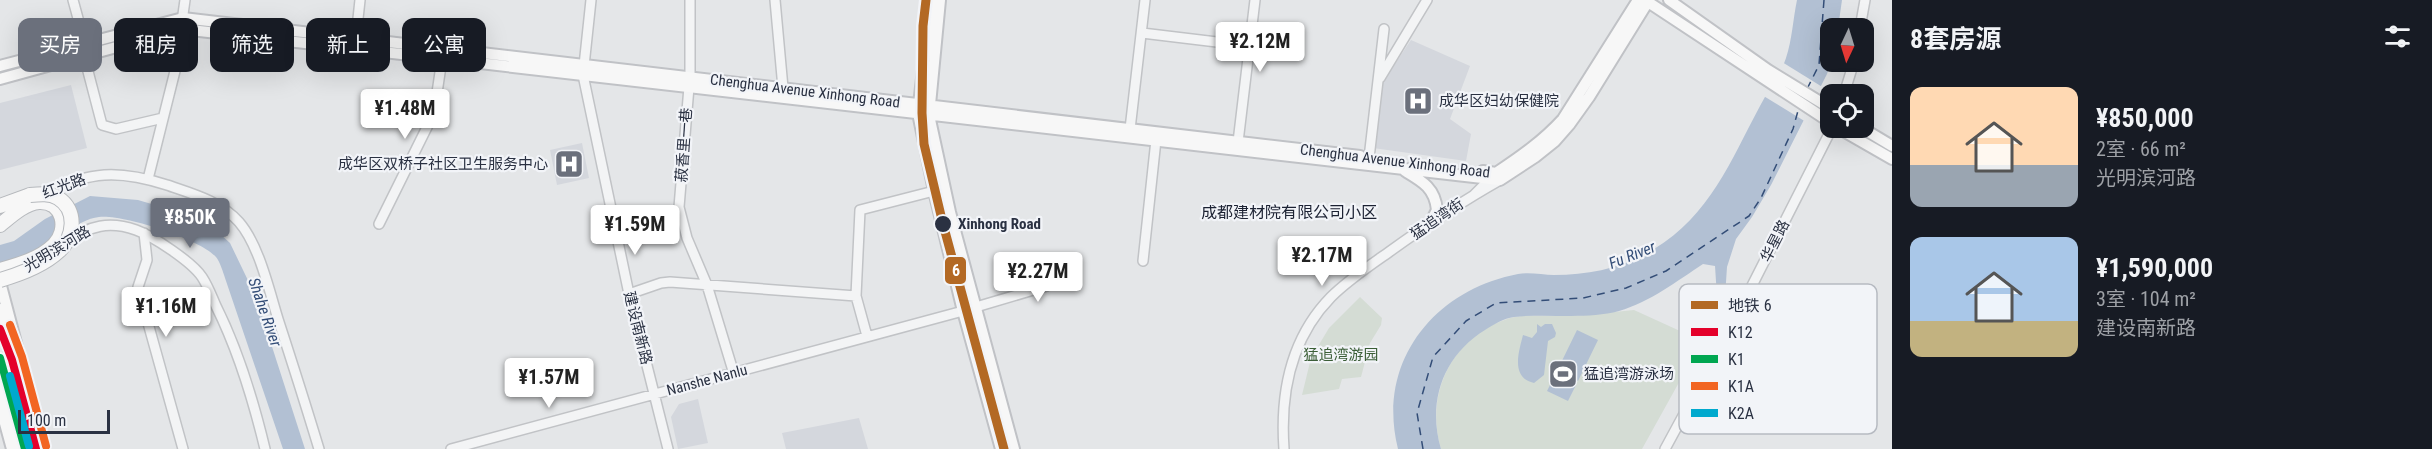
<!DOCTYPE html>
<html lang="zh">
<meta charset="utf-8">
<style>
:root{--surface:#171b24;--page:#20242c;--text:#f1f3f6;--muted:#9ea1a6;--accent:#6b707c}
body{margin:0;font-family:"Roboto Condensed","Noto Sans SC",sans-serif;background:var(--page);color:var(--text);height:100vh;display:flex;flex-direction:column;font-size:22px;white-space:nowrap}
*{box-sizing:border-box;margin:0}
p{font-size:20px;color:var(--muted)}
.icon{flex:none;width:33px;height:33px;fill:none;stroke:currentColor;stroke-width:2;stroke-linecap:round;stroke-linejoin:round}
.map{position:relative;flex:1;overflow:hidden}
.panel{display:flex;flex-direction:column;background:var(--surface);width:540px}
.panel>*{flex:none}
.hud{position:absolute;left:18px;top:18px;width:570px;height:54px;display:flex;gap:12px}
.needle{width:39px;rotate:184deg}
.fabs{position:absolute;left:1820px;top:18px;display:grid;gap:12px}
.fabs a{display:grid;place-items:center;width:54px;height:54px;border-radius:12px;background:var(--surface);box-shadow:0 6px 24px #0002;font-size:30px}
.scale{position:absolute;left:18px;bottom:15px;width:92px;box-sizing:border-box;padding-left:6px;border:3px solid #2a3142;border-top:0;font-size:16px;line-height:21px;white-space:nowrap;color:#2a3142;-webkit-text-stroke:4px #f2f4f8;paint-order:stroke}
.price{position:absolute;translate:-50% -51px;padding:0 14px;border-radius:6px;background:#fff;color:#222;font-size:20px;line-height:39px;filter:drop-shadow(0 2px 3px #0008)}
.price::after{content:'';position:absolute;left:50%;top:36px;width:18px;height:14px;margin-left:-9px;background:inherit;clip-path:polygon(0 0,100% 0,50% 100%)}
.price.active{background:var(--accent);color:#fff}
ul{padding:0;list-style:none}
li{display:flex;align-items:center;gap:18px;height:150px;padding:0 18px}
li span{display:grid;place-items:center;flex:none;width:168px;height:120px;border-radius:12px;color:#555}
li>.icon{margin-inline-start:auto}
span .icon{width:72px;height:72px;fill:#fffc;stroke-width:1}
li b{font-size:26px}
h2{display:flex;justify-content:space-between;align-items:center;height:72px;padding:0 18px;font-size:26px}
.tag{padding:0 21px;border-radius:12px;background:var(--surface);box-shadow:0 6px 24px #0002;font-size:21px;line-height:54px}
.tag.active{background:var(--accent);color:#fff}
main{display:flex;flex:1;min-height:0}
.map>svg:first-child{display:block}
.built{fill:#d4d7dd}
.green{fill:#d4dcd4}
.water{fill:#b2c0d3}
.pier{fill:#e4e6e8}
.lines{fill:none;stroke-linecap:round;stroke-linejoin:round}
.ferry{stroke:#334d77;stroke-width:1.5;stroke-dasharray:8 6;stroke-linecap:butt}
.minor-casing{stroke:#c1c3c6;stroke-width:12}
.major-casing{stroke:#c0c2c6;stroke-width:14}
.highway-casing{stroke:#b6b9bd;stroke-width:16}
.minor{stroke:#f3f4f5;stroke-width:9}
.major{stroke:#f7f7f7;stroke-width:10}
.highway{stroke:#f7f7f7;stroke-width:14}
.highway-bridge-casing{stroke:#b6b9bd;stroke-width:16;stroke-linecap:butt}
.highway-bridge{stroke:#f7f7f7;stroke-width:14}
.bus-1-casing{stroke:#f2f4f8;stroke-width:12}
.bus-2-casing{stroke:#f2f4f8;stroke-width:12}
.bus-3-casing{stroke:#f2f4f8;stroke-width:12}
.bus-4-casing{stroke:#f2f4f8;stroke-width:12}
.bus-1{stroke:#e4002b;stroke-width:8}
.bus-2{stroke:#00a651;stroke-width:8}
.bus-3{stroke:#f26522;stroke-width:8}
.bus-4{stroke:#00a9ce;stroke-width:8}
.metro-1-casing{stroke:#f2f4f8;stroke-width:14}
.metro-1{stroke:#b36924;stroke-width:9}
.stop-dot{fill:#2a3142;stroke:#f2f4f8;stroke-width:2}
.labels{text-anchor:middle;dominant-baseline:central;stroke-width:4.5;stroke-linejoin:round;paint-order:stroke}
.street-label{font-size:15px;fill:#2a3142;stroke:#f2f4f8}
.poi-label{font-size:15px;fill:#2a3142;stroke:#f2f4f8;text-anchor:start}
.stop-label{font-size:15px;font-weight:bold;fill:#2a3142;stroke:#f2f4f8;text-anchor:start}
.park-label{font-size:15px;fill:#3b5e37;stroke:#f2f4f8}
.neighbourhood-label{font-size:16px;fill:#1c2233;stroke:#f2f4f8}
.water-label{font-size:16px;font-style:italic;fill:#334d77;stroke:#f2f4f8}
.key{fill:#f2f4f8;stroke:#b6bac1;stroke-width:1.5}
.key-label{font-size:16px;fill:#2a3142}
.line-badge{stroke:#f2f4f8;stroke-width:2}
.badge-label{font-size:16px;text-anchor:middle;font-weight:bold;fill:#fff}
</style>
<main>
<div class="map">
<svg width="1892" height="449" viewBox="0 0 1892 449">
<rect width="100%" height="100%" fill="#e4e6e8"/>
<path class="built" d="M1411 40 1470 66 1450 119 1471 134 1466 161 1373 148 1382 83Z
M71 85 87 148 0 170V103Z
M582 143 589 178 557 185 550 150Z
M698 399 708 443 678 449 671 417 679 404Z
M859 418 868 449H786L782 433Z"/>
<path class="green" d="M1360 297 1382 318 1381 325 1370 343 1361 377 1342 379 1339 389 1302 395 1311 358 1329 328Z
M1634 310 1702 341 1642 449H1441C1424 393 1453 335 1510 318 1523 314 1542 316 1556 316 1582 315 1608 313 1634 310Z"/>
<path class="water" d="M1797 0H1842L1838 28H1830L1831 62 1827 74 1771 185 1752 217 1736 239 1727 267 1725 297H1717L1715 266 1703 264C1677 281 1650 302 1619 311 1586 320 1548 313 1514 317 1504 318 1493 325 1485 330 1443 356 1427 402 1441 449H1398C1376 362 1434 290 1518 274 1530 272 1543 275 1554 275 1590 275 1623 268 1654 249 1710 215 1730 162 1760 106 1768 90 1781 74 1786 58 1792 40 1793 19 1797 0Z
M90 196 138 200 182 213 209 224 230 243 256 297 305 449H283L225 278C223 272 220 262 216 257 200 239 123 214 99 217 77 219 51 245 31 256 22 261 10 263 0 265V245L14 241 45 219Z
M1537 324 1541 327 1545 324H1552L1556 333 1555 337 1548 341 1544 375 1534 383C1510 378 1519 351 1523 335L1532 338 1537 332Z
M1577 330 1598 340 1578 381 1557 371Z
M1555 375 1576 385 1568 401 1547 391Z"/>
<path class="pier" d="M1782 62 1824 88 1806 122 1762 95Z"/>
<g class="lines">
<path class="ferry" d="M1807 89 1819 65 1824 0
M1423 449 1417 413 1433 357 1466 321 1496 303 1583 298 1626 288 1666 271 1749 216 1761 198 1793 129 1799 107"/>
<g class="minor-casing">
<path id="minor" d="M73 0 85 44
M591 0 583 75 629 294 668 449
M775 0 783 88
M1860 28 1865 0
M1142 33 1250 46
M356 37 360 0
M84 56 102 125 116 129 163 118
M690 78V0
M1380 78 1427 0
M689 87 679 207 687 238 707 285 734 374
M1844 94 1854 62
M1130 129 1145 0
M1238 142 1255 0
M1369 158 1384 29
M148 179 175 71 185 0
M44 192C91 172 117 169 167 185 193 194 220 201 239 222 259 245 269 290 278 319 292 362 306 406 319 449
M379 224 434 113 442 59
M144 233 147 260 138 287 183 449
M68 242C89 225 110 221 136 230 153 236 192 262 202 277 208 286 212 297 216 306 239 352 253 399 265 449
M1143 261 1156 140
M629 294 661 283 670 282 856 296
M976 307 1047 286 1038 261
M867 336 856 296 860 210 934 191
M451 449 963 311
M1284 449C1280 393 1290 339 1331 297 1348 280 1369 266 1389 252 1425 226 1461 202 1500 180L1496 173 1474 195
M1665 449 1730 329 1832 128"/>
</g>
<g class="major-casing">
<path id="major" d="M931 0 918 113 934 191 963 311 1001 449
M940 0 929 115 950 212 1014 449
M1645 0 1830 122
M1669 0 1768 70 1830 108
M0 66 183 18 1360 156
M0 79 182 29 1500 180 1535 157 1555 141 1569 125 1589 97 1649 0
M1838 128 1892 159
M1862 128 1892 146
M1405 171C1422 181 1435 188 1437 210L1431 222
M1483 171 1496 173C1520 157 1543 141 1563 119L1638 0
M0 282 44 449
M0 405 12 449"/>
</g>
<g class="highway-casing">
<path id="highway" d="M0 206 30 195
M0 225C11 216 25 203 39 202 64 201 69 230 54 245 40 259 18 265 0 270
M0 311 36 449
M0 379 19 449"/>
</g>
<use href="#minor" class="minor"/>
<use href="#major" class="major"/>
<use href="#highway" class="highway"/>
<g class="highway-bridge-casing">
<path id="highway-bridge" d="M0 280C21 274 43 266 59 251 74 238 78 210 58 198 50 193 40 194 30 195"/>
</g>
<use href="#highway-bridge" class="highway-bridge"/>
<g class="bus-1-casing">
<path id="bus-1" d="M0 329 12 360 36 449"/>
</g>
<g class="bus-2-casing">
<path id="bus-2" d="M0 358 25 449"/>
</g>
<g class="bus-3-casing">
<path id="bus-3" d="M10 325 22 357 46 446"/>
</g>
<g class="bus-4-casing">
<path id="bus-4" d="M10 376 29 446"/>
</g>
<use href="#bus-1" class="bus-1"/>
<use href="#bus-2" class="bus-2"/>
<use href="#bus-3" class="bus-3"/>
<use href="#bus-4" class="bus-4"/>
<g class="metro-1-casing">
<path id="metro-1" d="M926 0 923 26 922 113 924 144 943 224 1004 449"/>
</g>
<use href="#metro-1" class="metro-1"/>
</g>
<defs>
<g id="hospital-square" transform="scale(1.5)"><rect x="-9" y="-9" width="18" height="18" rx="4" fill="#6b707c" stroke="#f2f4f8"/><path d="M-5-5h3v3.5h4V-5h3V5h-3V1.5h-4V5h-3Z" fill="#fff"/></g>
<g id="stadium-square" transform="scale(1.5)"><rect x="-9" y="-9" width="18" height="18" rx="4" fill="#6b707c" stroke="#f2f4f8"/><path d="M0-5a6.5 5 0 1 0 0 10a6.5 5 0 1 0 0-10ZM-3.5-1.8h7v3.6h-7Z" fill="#fff"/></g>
</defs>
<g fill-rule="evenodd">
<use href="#hospital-square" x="1418" y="101"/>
<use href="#hospital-square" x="569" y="164"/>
<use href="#stadium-square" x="1563" y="374"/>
</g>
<circle class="stop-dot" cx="943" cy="224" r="9"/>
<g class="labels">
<g class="street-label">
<text transform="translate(805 91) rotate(7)">Chenghua Avenue Xinhong Road</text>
<text transform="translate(684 145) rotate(-86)">菽香里一巷</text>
<text transform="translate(1395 161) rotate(7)">Chenghua Avenue Xinhong Road</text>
<text transform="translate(64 186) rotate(-20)">红光路</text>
<text transform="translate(1437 219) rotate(-34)">猛追湾街</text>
<text transform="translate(1775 241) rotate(-63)">华星路</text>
<text transform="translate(57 249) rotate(-31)">光明滨河路</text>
<text transform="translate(638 328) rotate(76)">建设南新路</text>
<text transform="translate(707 380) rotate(-15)">Nanshe Nanlu</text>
</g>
<g class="poi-label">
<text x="1439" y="101">成华区妇幼保健院</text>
<text x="548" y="164" text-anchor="end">成华区双桥子社区卫生服务中心</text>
<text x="1584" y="374">猛追湾游泳场</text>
</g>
<g class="stop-label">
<text x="958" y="224">Xinhong Road</text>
</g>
<g class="park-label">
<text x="1341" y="355">猛追湾游园</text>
</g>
<g class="neighbourhood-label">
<text x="1289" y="212">成都建材院有限公司小区</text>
</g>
<g class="water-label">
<text transform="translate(1632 255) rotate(-22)">Fu River</text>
<text transform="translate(265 312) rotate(71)">Shahe River</text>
</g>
</g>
<rect x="1679" y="284" width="198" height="150" rx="9" class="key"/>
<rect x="1691" y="301" width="27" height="8" fill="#b36924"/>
<rect x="1691" y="328" width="27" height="8" fill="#e4002b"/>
<rect x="1691" y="355" width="27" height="8" fill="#00a651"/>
<rect x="1691" y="382" width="27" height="8" fill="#f26522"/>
<rect x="1691" y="409" width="27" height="8" fill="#00a9ce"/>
<g class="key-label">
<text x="1728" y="311">地铁 6</text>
<text x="1728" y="338">K12</text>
<text x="1728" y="365">K1</text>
<text x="1728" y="392">K1A</text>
<text x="1728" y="419">K2A</text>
</g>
<rect class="line-badge" x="944" y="256" width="23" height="29" rx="6" fill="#b36924"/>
<g class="badge-label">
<text x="956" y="276">6</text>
</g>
</svg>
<div class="fabs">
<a><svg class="needle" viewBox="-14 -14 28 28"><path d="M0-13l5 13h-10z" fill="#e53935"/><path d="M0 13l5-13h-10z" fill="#9ea1a6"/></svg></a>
<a><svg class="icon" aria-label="locate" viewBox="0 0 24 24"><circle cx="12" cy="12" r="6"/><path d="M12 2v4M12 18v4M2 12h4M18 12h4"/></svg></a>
</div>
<div class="scale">100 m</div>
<b class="price" style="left:1260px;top:73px">¥2.12M</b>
<b class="price" style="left:405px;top:140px">¥1.48M</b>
<b class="price active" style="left:190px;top:249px">¥850K</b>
<b class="price" style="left:635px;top:256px">¥1.59M</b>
<b class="price" style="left:1322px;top:287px">¥2.17M</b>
<b class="price" style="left:1038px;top:303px">¥2.27M</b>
<b class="price" style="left:166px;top:338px">¥1.16M</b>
<b class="price" style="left:549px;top:409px">¥1.57M</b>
<div class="hud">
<a class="tag active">买房</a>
<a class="tag">租房</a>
<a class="tag">筛选</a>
<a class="tag">新上</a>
<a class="tag">公寓</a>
</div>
</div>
<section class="panel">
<h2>8套房源<svg class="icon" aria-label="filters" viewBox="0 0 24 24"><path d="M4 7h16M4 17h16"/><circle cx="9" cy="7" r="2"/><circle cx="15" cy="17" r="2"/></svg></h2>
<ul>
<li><span style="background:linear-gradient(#ffd9b3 65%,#9aa5b1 0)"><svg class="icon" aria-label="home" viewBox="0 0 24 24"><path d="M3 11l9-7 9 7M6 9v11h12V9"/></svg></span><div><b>¥850,000</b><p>2室 · 66 m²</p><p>光明滨河路</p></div></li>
<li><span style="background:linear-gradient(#a9c7e8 70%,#c2b280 0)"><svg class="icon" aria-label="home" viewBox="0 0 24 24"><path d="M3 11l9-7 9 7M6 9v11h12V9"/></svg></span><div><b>¥1,590,000</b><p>3室 · 104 m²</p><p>建设南新路</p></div></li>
</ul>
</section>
</main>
